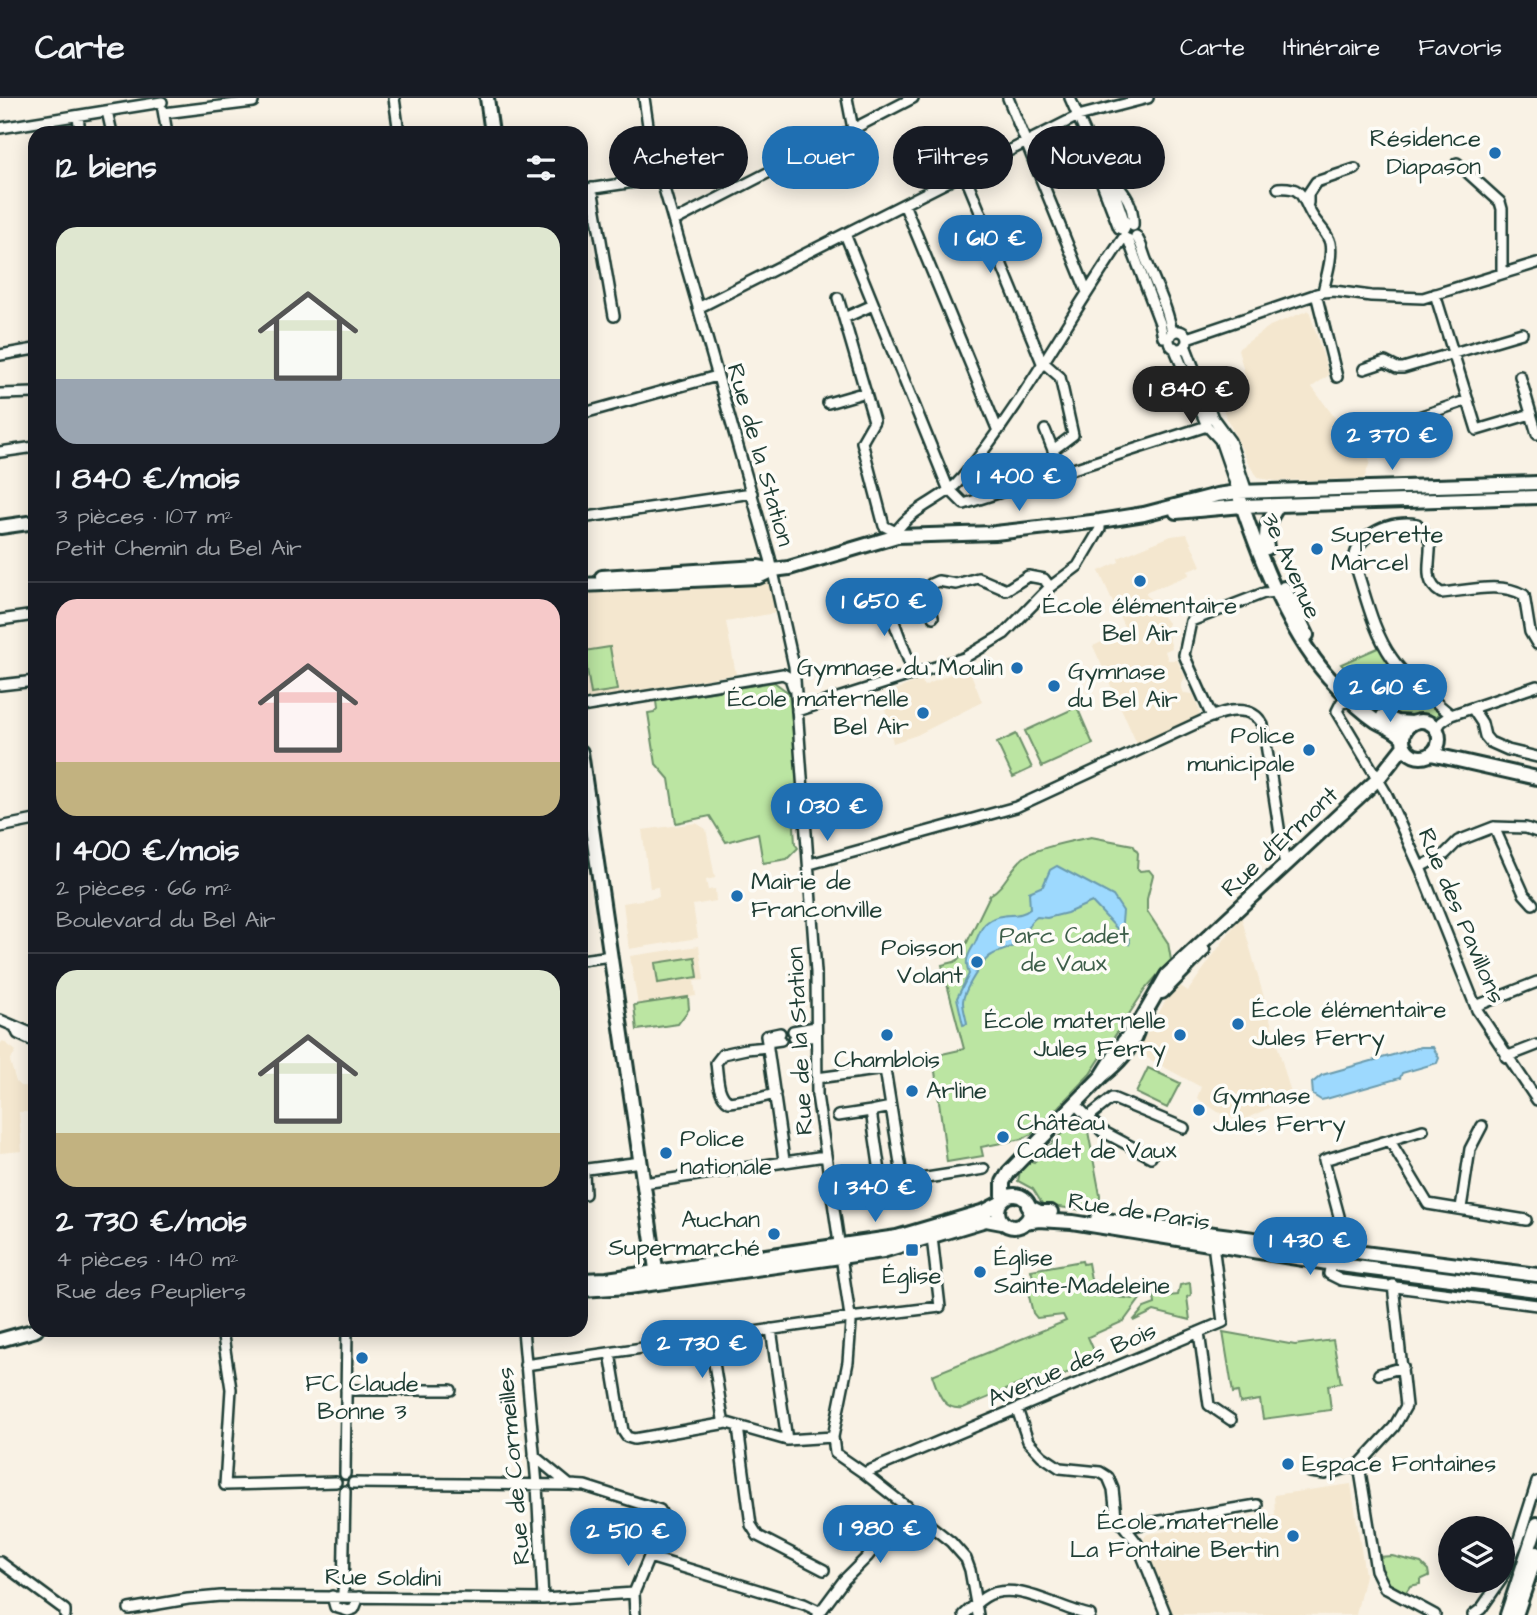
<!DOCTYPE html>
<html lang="fr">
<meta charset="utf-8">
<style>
:root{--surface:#171b24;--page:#20242c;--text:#f1f3f6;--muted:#9ea1a6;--line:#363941;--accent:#1f6fb2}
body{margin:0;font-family:"Architects Daughter",sans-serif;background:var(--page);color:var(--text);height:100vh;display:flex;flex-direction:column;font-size:26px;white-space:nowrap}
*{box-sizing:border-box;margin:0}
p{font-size:23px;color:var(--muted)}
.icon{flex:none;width:38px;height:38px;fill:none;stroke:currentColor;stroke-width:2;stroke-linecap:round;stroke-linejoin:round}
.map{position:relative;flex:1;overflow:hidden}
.drawer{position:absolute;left:28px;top:28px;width:560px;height:1211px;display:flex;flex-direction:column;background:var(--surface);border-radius:21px;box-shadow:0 4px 18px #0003}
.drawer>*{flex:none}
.guide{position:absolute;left:609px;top:28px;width:665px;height:63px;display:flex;gap:14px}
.controls{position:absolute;left:1438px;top:1418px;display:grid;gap:14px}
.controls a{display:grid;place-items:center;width:77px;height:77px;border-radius:50%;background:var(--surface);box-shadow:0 4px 18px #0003;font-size:35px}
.price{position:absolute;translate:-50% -60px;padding:0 16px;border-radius:24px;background:var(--accent);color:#fff;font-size:23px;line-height:46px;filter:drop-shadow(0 2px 4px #0008)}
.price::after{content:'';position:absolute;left:50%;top:42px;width:21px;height:16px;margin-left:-10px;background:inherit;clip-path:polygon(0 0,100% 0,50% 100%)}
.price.selected{background:#222;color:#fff}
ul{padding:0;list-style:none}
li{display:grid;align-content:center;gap:14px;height:371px;padding:0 28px}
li+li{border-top:2px solid var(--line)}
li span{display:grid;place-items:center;height:217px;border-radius:21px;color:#555}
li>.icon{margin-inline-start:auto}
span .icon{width:126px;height:126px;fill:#fffc;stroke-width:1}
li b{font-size:30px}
h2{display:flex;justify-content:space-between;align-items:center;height:84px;padding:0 28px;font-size:30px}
.pill{padding:0 24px;border-radius:32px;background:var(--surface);box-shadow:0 4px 18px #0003;font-size:24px;line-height:63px}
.pill.selected{background:var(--accent);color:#fff}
header{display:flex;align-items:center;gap:42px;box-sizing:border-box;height:98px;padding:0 35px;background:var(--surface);border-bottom:2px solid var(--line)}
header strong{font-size:33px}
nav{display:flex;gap:38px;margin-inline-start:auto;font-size:24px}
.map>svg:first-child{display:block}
.built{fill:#f4e7cf}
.green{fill:#bbe5a2;stroke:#6d916b;stroke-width:2}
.water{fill:#9dd9fe;stroke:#6b9bad;stroke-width:2}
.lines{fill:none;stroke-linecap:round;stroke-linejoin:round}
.street-casing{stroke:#1f3d34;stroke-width:14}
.secondary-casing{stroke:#1f3d34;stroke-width:18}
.street{stroke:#fdfcf7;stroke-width:9}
.secondary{stroke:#fdfcf7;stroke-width:12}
.poi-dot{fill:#1f6fb2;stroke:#fdfcf7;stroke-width:2.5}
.labels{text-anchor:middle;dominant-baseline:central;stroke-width:7;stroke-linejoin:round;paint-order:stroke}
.poi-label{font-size:24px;fill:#1f3d34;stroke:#fdfcf7;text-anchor:start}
.street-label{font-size:24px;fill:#1f3d34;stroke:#fdfcf7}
.park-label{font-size:24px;fill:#3e5f4a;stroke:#fdfcf7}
</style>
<header>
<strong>Carte</strong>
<nav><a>Carte</a><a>Itinéraire</a><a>Favoris</a></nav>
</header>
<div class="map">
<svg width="1537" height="1517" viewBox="0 0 1537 1517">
<rect width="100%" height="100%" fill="#f9f2e5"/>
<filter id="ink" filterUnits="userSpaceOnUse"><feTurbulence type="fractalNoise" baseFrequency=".0143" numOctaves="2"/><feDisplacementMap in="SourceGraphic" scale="14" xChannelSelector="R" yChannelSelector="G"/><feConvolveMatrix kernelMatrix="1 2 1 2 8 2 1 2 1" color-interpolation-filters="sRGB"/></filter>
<g filter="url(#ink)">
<path class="built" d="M1309 212 1329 277 1312 289 1338 324 1343 327 1359 321 1370 364 1364 381 1276 383 1259 380 1249 367 1217 299 1247 285 1238 251 1270 228Z
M1187 436 1201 468 1188 473 1189 477 1145 495 1168 525 1166 530 1172 550 1165 553 1168 562H1177L1185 579 1181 587V591L1184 595 1193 596 1200 613 1199 619 1137 646 1093 548 1126 533 1099 473 1119 464 1118 460 1171 438Z
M769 483 775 515 726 524 736 576 585 602 581 578V493Z
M968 568 982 604 917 637 893 645 882 598 921 581 924 588Z
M696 725 706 731 715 780 706 782 708 792 715 791 716 803 693 807 698 840 629 851 623 805 659 799 658 789 650 790 642 732Z
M1241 818 1292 999 1241 1023 1218 1014 1197 1000 1201 989 1136 954 1176 885 1188 893Z
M699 848 704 882 694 883 696 898 638 907 630 858Z
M3 943 16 953 10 963 16 984 20 988 35 989V1014H19L22 1053 0 1055V946Z
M1351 1386 1365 1477 1356 1517 1171 1516 1143 1442 1147 1436 1275 1417 1274 1397Z"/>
<path class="green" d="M610 549 617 592 591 596 584 553Z
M1380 549C1394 576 1415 592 1438 610V617L1435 619C1430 618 1424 616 1419 617 1413 618 1409 621 1403 619 1394 617 1349 575 1341 566Z
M774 584 789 595 802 719 794 728 795 746 798 750 787 761 763 765 758 735 726 744 710 718 676 725 669 681 656 666 648 615 654 614 657 611 656 603Z
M1077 609 1093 646 1042 669 1025 633Z
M1016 636 1032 670 1013 679 997 645Z
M1091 739 1133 747 1138 755 1137 770 1140 773 1149 772 1153 777 1147 801V813L1168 845 1171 862 1146 890 1090 976 1032 1036 1022 1041 981 1049 983 1058 947 1064 933 958 964 951 942 867 954 864 959 861 990 797C1006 788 1011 767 1027 757 1043 748 1073 743 1091 739Z
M695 859 698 879 658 885 655 865Z
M688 899 689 911 678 926 637 932 634 907Z
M1148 970 1180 985 1167 1010 1136 995Z
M1077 1020 1087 1028 1100 1097 1099 1114 1043 1107 1033 1091 1018 1083 1020 1073 1029 1062 1034 1064Z
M1082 1163 1083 1166 1088 1165 1092 1187 1110 1190V1198L1133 1201 1135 1196 1140 1201 1124 1223 1088 1239 1098 1262 1041 1286 1037 1279 963 1310C942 1313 938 1293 932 1277L1066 1223 1063 1217 1037 1220 1033 1215 1027 1190H1036L1031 1172Z
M1190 1185 1191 1197 1187 1199 1190 1222 1154 1213 1133 1223 1144 1210 1155 1206 1153 1188 1166 1186 1168 1198 1178 1197 1180 1187Z
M1223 1234 1295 1247 1333 1242 1341 1285 1328 1287 1331 1312 1263 1321 1260 1302 1240 1305 1238 1294 1233 1295Z
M1392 1458 1421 1465 1428 1472 1429 1478 1420 1482V1486L1410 1488 1406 1494C1389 1491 1379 1476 1378 1459Z"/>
<path class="water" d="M1057 768 1113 798 1123 813 1122 824 1130 844 1129 846 1121 835 1092 804 1067 815 1047 820 1037 819C1027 825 1026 837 1017 845 1010 852 1000 852 992 857 983 861 963 894 963 904 963 911 966 919 967 926L963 927 957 900 969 876C964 863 968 856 975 845 978 839 980 831 985 826 1000 811 1018 822 1030 811L1029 794 1043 788 1050 772Z
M1421 949H1433L1439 960 1437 965 1402 975 1400 980 1326 1001 1321 1002 1313 997 1312 985 1322 977Z"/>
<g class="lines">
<g class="street-casing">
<path id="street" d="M394 0 399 35
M644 0 649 34 661 80 770 460 794 568 816 874 817 997 851 1225 848 1264 833 1339 835 1355 864 1375 951 1444 966 1461 970 1472 978 1517
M847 0 853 31
M1008 0 1087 194
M1070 0C1079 20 1087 42 1098 61 1111 86 1135 95 1133 128
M163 12 167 35
M107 13 112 35
M164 15 253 4
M78 18 80 35
M0 30 162 4
M1099 64 1101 83 1119 130 1124 132
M1457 65 1500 104 1502 111V174
M964 75 1043 267
M1110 81 1126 128
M592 90 614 218
M1278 90C1307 88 1301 103 1315 122 1320 129 1328 136 1330 145 1333 160 1326 179 1323 194
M581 92 661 80
M1308 105V96L1316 84 1355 71
M904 106 998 333
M674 123 913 0
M845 136 948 390 964 406 1207 328
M1136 138C1142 146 1143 155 1147 164 1156 188 1168 210 1172 235
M1128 141 1160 225 1163 239
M1316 196 1337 279
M1435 196 1477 332 1531 316
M838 200 874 323 862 344 884 428 896 434
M698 210 1078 18 1148 0
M844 220 873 207
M1169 242a9 9 0 1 1 18 0a9 9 0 1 1-18 0Z
M1187 240 1323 194 1334 193 1371 198 1423 200 1537 165
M1185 247 1213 320 1230 343 1247 394
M1174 249 1207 328 1220 342 1238 394
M0 257 35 251
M1044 265 1060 279 1073 337 1053 352 1061 375
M1364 271 1385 264 1397 270H1403L1522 235
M1520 278 1537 336
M0 296 35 295
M828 305 866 294
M584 315 717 278
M1397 320 1407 323 1468 302
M1045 332 1053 352
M0 354 35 349
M581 420 752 395
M896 434C913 408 944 402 962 380 1024 305 1069 218 1124 139
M884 494C892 522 904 549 914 577
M933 519 927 492 931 486 938 483 956 486 978 480 1006 492 1028 478 1044 481 1050 489 1078 468 1100 431V423
M0 522 35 517
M0 587 35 583
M1352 603 1341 605 1337 613 1386 695 1421 772 1477 912 1537 1002
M581 609 783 576 790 580 793 589
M1472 610 1482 625 1485 638 1490 644 1508 652 1537 659
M797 613 964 560 1004 536 1050 489
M1451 617C1431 600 1407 582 1392 560 1372 532 1365 494 1354 463 1356 435 1394 421 1417 426L1430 442C1432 462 1421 483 1441 495 1467 493 1500 483 1524 497L1530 534 1537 546
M1212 619 1184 557 1191 523 1264 495 1277 494
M1436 632 1441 624 1451 617 1537 588
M0 729 35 722
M1494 729 1524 796 1533 806
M810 766 1016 709 1206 621C1224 613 1251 605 1263 627L1285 768
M1420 769 1445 756 1458 743 1494 729 1526 730 1537 734
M581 862 611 858
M1476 908 1537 884
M0 922 35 937
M15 929 18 936 35 944
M793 933 816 929
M794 941 816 938
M781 942 767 944 784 1062
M767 944 766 938 780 935
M768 949 746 951 723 956 716 965C718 978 717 997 729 1004L759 1000 775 996
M1506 959 1537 947
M817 980 885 971 903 1084
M1075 1006 1102 1033 1151 1059
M871 1013 891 1009
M838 1018 871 1013 882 1087 984 1071
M1087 1020 1112 1000 1184 1030
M1423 1032 1324 1062 1339 1118 1329 1176 1341 1182 1537 1207
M1390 1043 1428 1106 1526 1122
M644 1085 825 1058
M581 1096H585L584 1074 587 1071 641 1064
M1461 1110 1470 1051 1482 1028
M1265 1153 1276 1150 1331 1158
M1393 1187 1406 1308 1394 1329 1359 1367 1376 1472 1385 1490 1435 1517
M771 1231 787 1342
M222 1232 231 1291 225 1387 336 1384
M523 1232 537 1387 543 1501
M1199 1234 1209 1307 1231 1322
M710 1240 723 1321 722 1326
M610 1255 623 1333 627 1339 634 1341 727 1325 787 1342 833 1339
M525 1267 850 1220 940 1209 932 1139
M1379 1276 1403 1269
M346 1292H451
M1017 1311 1028 1343 1042 1358 1060 1370 1100 1374 1108 1379 1113 1391 1116 1418 1137 1445 1166 1517
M738 1329 751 1427 758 1438 824 1472
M534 1358 568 1386
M1310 1374 1325 1376 1359 1367
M864 1375 1223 1224 1213 1146
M345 1376 347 1232
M353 1385 570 1387 585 1388 660 1412 663 1419 649 1459 804 1506 819 1513
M1125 1429 1257 1407
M0 1464 65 1512V1517
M1503 1477 1518 1444 1537 1384
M634 1495 635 1517
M332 1498 335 1509 348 1513 354 1511 359 1499
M343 1498 345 1393
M129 1511 188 1501 221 1498 543 1501 634 1495 649 1459
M818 1517 844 1482 868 1458 907 1408
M964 1517C970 1511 977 1504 985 1499 1015 1481 1059 1511 1090 1517
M1473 1517 1481 1511 1501 1482"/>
</g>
<g class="secondary-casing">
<path id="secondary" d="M487 0 492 35
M1240 401C1260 461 1291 542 1336 587 1348 600 1361 613 1376 623 1386 629 1395 631 1403 640
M1176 414 1242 408 1537 399
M0 429 35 424
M1267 450C1264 431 1268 423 1278 408
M602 479 758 469 773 472
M581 487 758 479 773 472 789 470 897 438 995 435 1100 423 1144 416 1217 397 1238 394 1537 385
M1284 490 1307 537
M1383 618 1397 624 1413 625
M1403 641a18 18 0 1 1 36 0a18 18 0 1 1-36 0Z
M581 654 658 1185
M1431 656 1537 680
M1162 894 1203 852
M1102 978 1124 943 1140 924 1167 877 1378 681 1404 648
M998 1113a16 16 0 1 1 32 0a16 16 0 1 1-32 0Z
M1003 1102V1084L1009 1074 1102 978C1118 965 1130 953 1137 934
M1028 1108 1040 1114H1051
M1097 1121 1537 1177
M1025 1124 1039 1122 1072 1124 1340 1167 1537 1192
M581 1182 607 1181 897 1139 985 1113 1000 1105
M581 1192 629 1189 883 1153 986 1122 1002 1125
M0 1242 36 1232
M1507 1517 1537 1426
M1516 1517 1537 1455"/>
</g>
<use href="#street" class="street"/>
<use href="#secondary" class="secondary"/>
</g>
</g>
<g class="poi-dot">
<circle cx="1495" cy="55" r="7"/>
<circle cx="1317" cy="451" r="7"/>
<circle cx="1140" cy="483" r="7"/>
<circle cx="1017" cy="570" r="7"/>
<circle cx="1054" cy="588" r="7"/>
<circle cx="923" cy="615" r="7"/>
<circle cx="1309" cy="652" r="7"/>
<circle cx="737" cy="798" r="7"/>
<circle cx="977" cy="864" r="7"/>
<circle cx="1238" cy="926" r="7"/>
<circle cx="887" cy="937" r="7"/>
<circle cx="1180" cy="937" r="7"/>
<circle cx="912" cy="993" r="7"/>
<circle cx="1199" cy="1012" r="7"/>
<circle cx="1003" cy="1039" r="7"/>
<circle cx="666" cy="1055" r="7"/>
<circle cx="774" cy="1136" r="7"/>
<rect x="905" y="1145" width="14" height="14" rx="3.5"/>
<circle cx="980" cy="1174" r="7"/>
<circle cx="362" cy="1260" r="7"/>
<circle cx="1288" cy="1366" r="7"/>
<circle cx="1293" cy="1438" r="7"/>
</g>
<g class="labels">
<g class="poi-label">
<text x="1481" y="41" text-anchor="end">Résidence<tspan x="1481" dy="28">Diapason</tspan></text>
<text x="1331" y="437">Superette<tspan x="1331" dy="28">Marcel</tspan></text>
<text x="1140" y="508" text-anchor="middle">École élémentaire<tspan x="1140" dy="28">Bel Air</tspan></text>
<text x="1003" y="570" text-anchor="end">Gymnase du Moulin</text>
<text x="1068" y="574">Gymnase<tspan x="1068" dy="28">du Bel Air</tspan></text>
<text x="909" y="601" text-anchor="end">École maternelle<tspan x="909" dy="28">Bel Air</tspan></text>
<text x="1295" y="638" text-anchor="end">Police<tspan x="1295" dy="28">municipale</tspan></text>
<text x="751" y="784">Mairie de<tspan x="751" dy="28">Franconville</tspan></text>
<text x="963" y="850" text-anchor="end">Poisson<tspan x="963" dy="28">Volant</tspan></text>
<text x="1252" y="912">École élémentaire<tspan x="1252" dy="28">Jules Ferry</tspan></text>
<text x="1166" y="923" text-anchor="end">École maternelle<tspan x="1166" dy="28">Jules Ferry</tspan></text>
<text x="887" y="962" text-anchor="middle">Chamblois</text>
<text x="926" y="993">Arline</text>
<text x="1213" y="998">Gymnase<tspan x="1213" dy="28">Jules Ferry</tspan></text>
<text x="1017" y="1025">Château<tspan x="1017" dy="28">Cadet de Vaux</tspan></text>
<text x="680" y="1041">Police<tspan x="680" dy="28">nationale</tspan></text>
<text x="760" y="1122" text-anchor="end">Auchan<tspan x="760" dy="28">Supermarché</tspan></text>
<text x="994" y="1160">Église<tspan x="994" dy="28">Sainte-Madeleine</tspan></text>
<text x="912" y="1178" text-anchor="middle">Église</text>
<text x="362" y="1286" text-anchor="middle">FC Claude<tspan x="362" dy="28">Bonne 3</tspan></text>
<text x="1302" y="1366">Espace Fontaines</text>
<text x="1279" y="1424" text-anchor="end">École maternelle<tspan x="1279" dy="28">La Fontaine Bertin</tspan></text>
</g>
<g class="street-label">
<text transform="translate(760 357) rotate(74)">Rue de la Station</text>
<text transform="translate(1291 468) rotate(66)">3e Avenue</text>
<text transform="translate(1280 744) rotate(-43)">Rue d'Ermont</text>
<text transform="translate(1461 818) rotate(67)">Rue des Pavillons</text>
<text transform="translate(800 943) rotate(-93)">Rue de la Station</text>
<text transform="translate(1139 1114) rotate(9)">Rue de Paris</text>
<text transform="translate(1072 1267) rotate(-23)">Avenue des Bois</text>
<text transform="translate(514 1368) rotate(-95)">Rue de Cormeilles</text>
<text transform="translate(383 1480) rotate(1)">Rue Soldini</text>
</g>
<g class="park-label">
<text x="1064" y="838">Parc Cadet<tspan x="1064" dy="28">de Vaux</tspan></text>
</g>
</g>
</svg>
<div class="controls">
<a><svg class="icon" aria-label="layers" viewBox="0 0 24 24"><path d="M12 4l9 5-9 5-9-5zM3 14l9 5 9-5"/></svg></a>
</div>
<b class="price" style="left:990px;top:177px">1 610 €</b>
<b class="price selected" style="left:1191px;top:328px">1 840 €</b>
<b class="price" style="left:1392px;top:374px">2 370 €</b>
<b class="price" style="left:1019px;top:415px">1 400 €</b>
<b class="price" style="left:884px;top:540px">1 650 €</b>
<b class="price" style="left:1390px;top:626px">2 610 €</b>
<b class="price" style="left:827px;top:745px">1 030 €</b>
<b class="price" style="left:875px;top:1126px">1 340 €</b>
<b class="price" style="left:1310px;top:1179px">1 430 €</b>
<b class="price" style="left:702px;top:1282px">2 730 €</b>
<b class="price" style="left:880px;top:1467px">1 980 €</b>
<b class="price" style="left:628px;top:1470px">2 510 €</b>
<div class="guide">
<a class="pill">Acheter</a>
<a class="pill selected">Louer</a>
<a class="pill">Filtres</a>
<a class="pill">Nouveau</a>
</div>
<section class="drawer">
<h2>12 biens<svg class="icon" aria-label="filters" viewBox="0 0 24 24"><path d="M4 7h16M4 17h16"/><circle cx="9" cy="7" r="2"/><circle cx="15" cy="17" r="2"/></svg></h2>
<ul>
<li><span style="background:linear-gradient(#dfe7d0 70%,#9aa5b1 0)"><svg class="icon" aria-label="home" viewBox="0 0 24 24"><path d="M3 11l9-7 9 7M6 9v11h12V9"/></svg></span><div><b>1 840 €/mois</b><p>3 pièces · 107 m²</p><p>Petit Chemin du Bel Air</p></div></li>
<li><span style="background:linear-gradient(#f6c9c9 75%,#c2b280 0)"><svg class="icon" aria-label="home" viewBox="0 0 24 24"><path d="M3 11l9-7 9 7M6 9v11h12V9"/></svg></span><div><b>1 400 €/mois</b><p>2 pièces · 66 m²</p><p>Boulevard du Bel Air</p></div></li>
<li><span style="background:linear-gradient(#dfe7d0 75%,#c2b280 0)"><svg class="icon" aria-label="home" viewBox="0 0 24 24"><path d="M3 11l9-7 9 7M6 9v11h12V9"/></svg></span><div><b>2 730 €/mois</b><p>4 pièces · 140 m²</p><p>Rue des Peupliers</p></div></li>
</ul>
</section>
</div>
